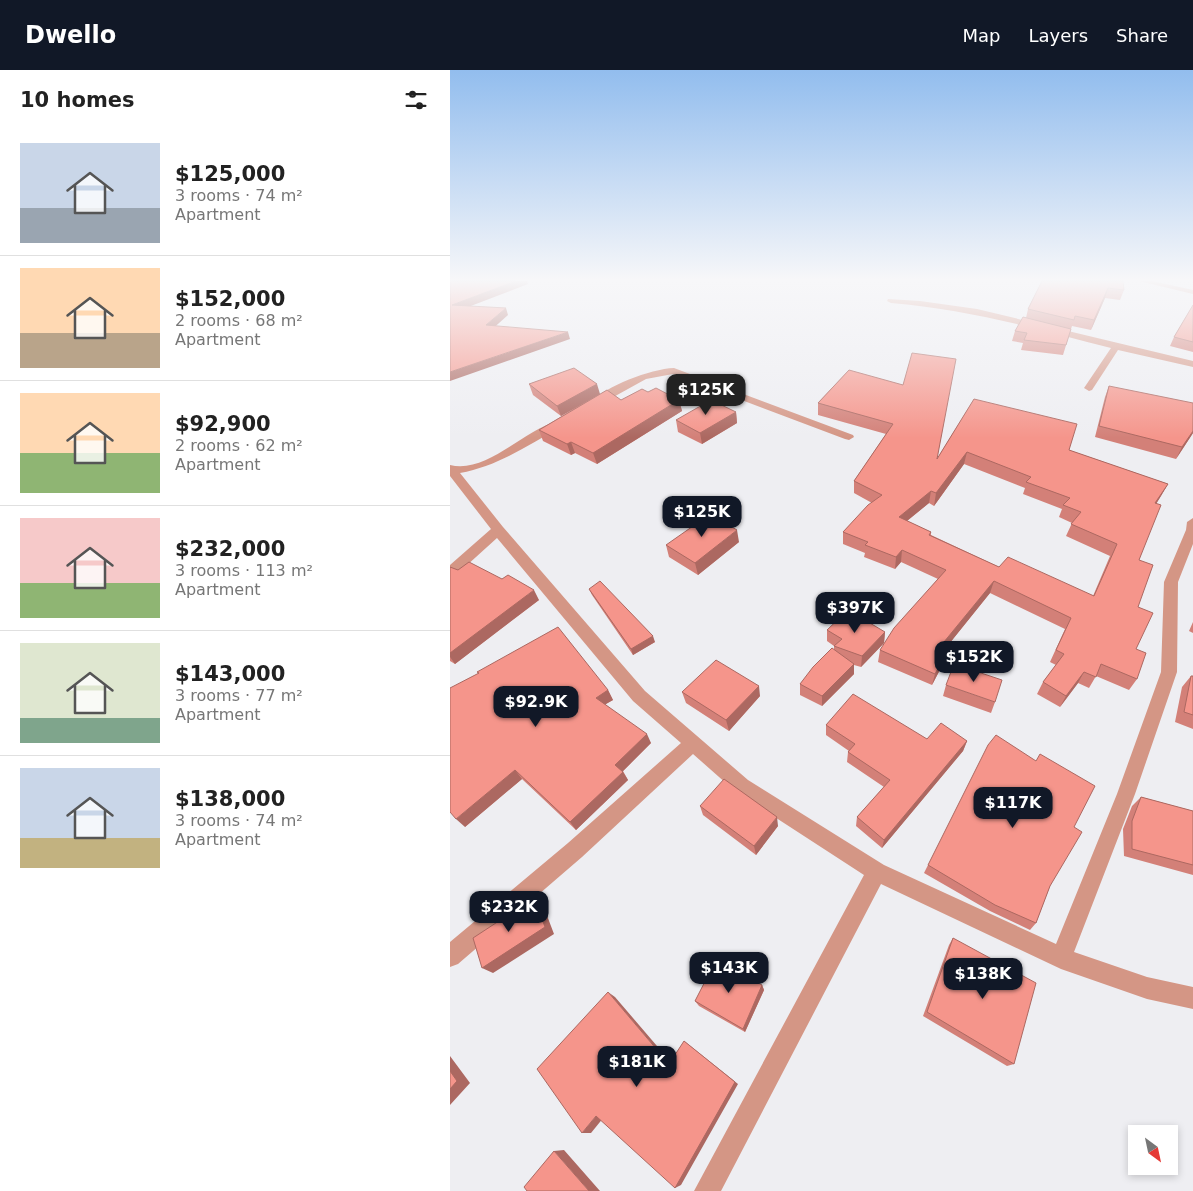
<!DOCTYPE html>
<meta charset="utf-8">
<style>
:root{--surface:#fff;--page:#f6f6f6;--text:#222;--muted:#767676;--line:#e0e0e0;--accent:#111827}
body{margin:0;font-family:"DejaVu Sans",sans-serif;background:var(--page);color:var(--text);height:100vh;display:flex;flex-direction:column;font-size:19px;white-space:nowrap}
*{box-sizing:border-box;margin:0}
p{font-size:16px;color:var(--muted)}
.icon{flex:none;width:28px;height:28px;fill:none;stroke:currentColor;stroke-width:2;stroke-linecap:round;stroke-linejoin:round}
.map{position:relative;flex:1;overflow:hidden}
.panel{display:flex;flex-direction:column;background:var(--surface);width:450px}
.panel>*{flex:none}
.needle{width:32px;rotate:147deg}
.controls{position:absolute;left:678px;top:1055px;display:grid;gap:10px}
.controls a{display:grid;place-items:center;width:50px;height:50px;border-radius:0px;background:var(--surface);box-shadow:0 2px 8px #0003;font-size:25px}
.price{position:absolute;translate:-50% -42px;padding:0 11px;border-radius:10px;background:var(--accent);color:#fff;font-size:16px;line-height:32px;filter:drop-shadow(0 1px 2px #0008)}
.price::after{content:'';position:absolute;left:50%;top:30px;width:15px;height:11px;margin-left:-8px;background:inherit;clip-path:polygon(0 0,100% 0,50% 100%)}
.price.current{background:#222;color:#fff}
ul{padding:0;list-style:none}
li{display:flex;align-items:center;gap:15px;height:125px;padding:0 20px}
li+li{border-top:1px solid var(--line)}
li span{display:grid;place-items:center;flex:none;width:140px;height:100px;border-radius:0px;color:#555}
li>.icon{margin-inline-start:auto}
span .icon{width:60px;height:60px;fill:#fffc;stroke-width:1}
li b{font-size:21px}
h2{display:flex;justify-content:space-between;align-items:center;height:60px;padding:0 20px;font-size:21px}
header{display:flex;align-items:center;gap:30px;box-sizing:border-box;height:70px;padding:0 25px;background:var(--accent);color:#fff}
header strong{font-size:24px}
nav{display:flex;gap:28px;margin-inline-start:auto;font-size:18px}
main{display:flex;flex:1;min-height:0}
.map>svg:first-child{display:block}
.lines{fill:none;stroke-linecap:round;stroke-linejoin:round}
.minor{fill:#d49685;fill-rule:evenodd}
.wall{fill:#d38078;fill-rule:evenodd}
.shaded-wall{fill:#ac6861}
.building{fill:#f5958b;stroke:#ac6861;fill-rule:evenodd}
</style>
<header>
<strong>Dwello</strong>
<nav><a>Map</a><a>Layers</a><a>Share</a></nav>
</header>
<main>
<section class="panel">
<h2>10 homes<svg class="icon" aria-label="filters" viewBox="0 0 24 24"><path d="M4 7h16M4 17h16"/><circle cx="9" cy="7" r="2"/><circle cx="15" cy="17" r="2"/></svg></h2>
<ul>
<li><span style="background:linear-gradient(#c9d6e8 65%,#9aa5b1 0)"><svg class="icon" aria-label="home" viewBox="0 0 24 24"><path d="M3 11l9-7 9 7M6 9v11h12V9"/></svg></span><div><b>$125,000</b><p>3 rooms · 74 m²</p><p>Apartment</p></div></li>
<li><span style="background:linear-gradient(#ffd9b3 65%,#b9a48a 0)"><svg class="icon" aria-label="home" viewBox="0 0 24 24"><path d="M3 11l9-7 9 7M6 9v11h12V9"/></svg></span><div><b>$152,000</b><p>2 rooms · 68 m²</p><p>Apartment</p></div></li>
<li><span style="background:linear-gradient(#ffd9b3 60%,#8fb573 0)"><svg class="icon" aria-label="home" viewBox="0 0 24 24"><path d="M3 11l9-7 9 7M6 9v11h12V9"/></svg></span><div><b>$92,900</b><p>2 rooms · 62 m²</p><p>Apartment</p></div></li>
<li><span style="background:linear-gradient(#f6c9c9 65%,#8fb573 0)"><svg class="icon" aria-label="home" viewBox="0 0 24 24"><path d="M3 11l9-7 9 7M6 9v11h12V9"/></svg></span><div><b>$232,000</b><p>3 rooms · 113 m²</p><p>Apartment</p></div></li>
<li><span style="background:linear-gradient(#dfe7d0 75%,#7fa58c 0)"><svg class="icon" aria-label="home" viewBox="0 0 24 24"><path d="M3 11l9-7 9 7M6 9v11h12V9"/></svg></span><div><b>$143,000</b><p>3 rooms · 77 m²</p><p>Apartment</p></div></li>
<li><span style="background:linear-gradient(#c9d6e8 70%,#c2b280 0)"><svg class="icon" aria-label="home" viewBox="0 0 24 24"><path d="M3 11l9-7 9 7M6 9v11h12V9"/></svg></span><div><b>$138,000</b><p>3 rooms · 74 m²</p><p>Apartment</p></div></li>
</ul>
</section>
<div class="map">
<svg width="743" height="1121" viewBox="0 0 743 1121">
<rect width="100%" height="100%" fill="#eeeef2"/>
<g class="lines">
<path class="minor" d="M689 211H702L743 220V224Z
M438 229 470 231 527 239 743 291V297L668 280 642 320 639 321 634 318 661 278C588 259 516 239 441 233L437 231Z
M224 298 403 365 404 367 399 370 395 369 223 304 196 309 149 335H141L140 333C156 316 200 299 224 298Z
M108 351 112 352 113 354 112 356C79 375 48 396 10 403L53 457 195 621 298 710 434 795 606 874 667 724 711 602 714 512 736 460 737 452 743 448V474L728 512 727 602 685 724 624 882 697 907 743 917V939L697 929 611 899 431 814 271 1121H244L414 805 286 722 243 684 132 787 8 894 0 897V872L118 773 231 673 183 631 47 468 5 506 0 508V495L41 459 0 406V395C37 404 73 360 108 351Z"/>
</g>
<path class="wall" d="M592 211 674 220 670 230 655 228 641 260 622 256 613 285 571 280 573 273 562 271 565 261 576 248 578 239Z
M743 235V282L720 276 724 267Z
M399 300 487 389 524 329 619 380 718 414 706 434 689 490 686 579 687 609 679 620 646 606 639 618 628 613 610 637 587 624 593 612 606 595 600 592 615 559 540 523 494 580 497 581 494 592 482 615 428 592 430 580 488 509 451 492 445 499 414 487 415 483 393 474V462L422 433 404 423V411L436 364 368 345V333ZM514 394 575 418 573 424 612 439 609 447 622 453 616 466 660 486 643 526 549 497 481 465V462L457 451 479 433 484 436Z
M79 314 150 324 171 330 198 322 229 330 232 341 147 394 125 383 121 385 93 371 89 360 125 338 111 346 83 325Z
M659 316 743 363 726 389 645 367 655 327Z
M286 342 287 353 252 374 228 362 226 350Z
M289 472 248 505 219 487 216 475Z
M0 497 89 530 5 594 0 591Z
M139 519 205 572 183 585 142 525Z
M743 552V563L739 561Z
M377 560 435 562 434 573 411 597 404 595V604L372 636 350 625V614L384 580V576L377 571Z
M27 602 158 620 163 630 155 634 201 673 173 701 178 710 126 760 72 709 15 757 28 603Z
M741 606H743V659L725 652 732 617Z
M496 615 545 632 541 643 493 626Z
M232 622 310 626 279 661 236 633Z
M376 655 477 669 517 671 513 681 432 778 406 756 407 747 434 717 397 692 398 682 399 681 376 665Z
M691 727 743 741V805L674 786 673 759 682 736Z
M250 736 328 756 306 785 253 745Z
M624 757 600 816 586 853 580 860 540 841 474 803 478 795Z
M503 868 564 994 557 996 473 946 499 875Z
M312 915 314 920 295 962 249 936 245 931Z"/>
<path class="shaded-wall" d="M66 211H77L78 214 5 242 2 235Z
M658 218 655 228 641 260 644 250Z
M56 238 58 245 39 262 36 255Z
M118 262 120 269 0 311V302Z
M147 314 150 324 111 346 107 336Z
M229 330 232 341 147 394 143 383Z
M286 342 287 353 252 374 250 363Z
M743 361V363L726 389 732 377Z
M121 372 125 383 121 385 117 374Z
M517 382 514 394 484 436 486 423Z
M718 414 711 426 699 445 705 433Z
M481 421 479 433 447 459 449 447Z
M287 460 289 472 248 505 245 493Z
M452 480 451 492 445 499 446 487Z
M544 511 540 523 487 589 489 578Z
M84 520 89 530 5 594 0 587V583Z
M435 562 434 573 411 597 412 586Z
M203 566 205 572 183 585 181 579Z
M497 581 494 592 482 615 485 604Z
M404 594V604L372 636V626Z
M634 602 628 613 610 637 616 626Z
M309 616 310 626 279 661 276 650Z
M158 620 163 630 151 637 146 628Z
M197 664 201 673 170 704 165 695Z
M517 671 513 681 432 778 434 770Z
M65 700 72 709 15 757 6 749Z
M173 702 178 710 126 760 120 752Z
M327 747 328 756 306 785 304 776Z
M84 828 93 835 104 864 43 903 32 898Z
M312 915 314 920 295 962 293 959Z
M158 922 165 927 225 997 219 994Z
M234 971 288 1014 231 1115 225 1118Z
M0 986 20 1013 0 1035Z
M146 1046 154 1047 141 1063H132Z
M114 1080 150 1121H139L104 1081Z"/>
<path class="building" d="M0 211H66L2 235 56 238 36 255 118 262 0 302Z
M592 211H673L674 220 658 218 644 250 625 246 624 250 578 239Z
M743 235V272L724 267Z
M573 247 621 259 616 275 574 270 577 263 565 261Z
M462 283 506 289 487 389 524 329 627 354 619 380 718 414 705 433 711 435 689 490 703 495 688 537 703 543 686 579 696 583 687 609 651 594 646 607 634 602 616 626 593 612 614 584 606 580 621 548 544 511 489 578 497 581 485 604 430 580 444 558 496 500 452 480 446 487 415 475 418 472 393 462 418 435 432 425 404 411 443 354 368 333 399 300 453 315ZM517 382 581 407 576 412 620 428 613 435 631 442 621 454 667 474 644 526 558 487 549 497 479 465 481 462 449 447 481 421 486 423Z
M124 298 147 314 107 336 79 314Z
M659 316 743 333V361L732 377 649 356Z
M206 318 229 330 143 383 121 372 117 374 89 360 157 320 171 330 192 319 198 322Z
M261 330 286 342 250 363 226 350Z
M261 445 287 460 245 493 216 475 256 447Z
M19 492 52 509 58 505 84 520 0 583V497L8 500Z
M150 511 203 566 181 579 139 519Z
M398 540 435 562 412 586 384 576 392 569 377 560Z
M108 557 158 620 146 628 197 664 165 695 173 702 120 752 65 700 6 749 0 742V618L29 603 27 602Z
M382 578 404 594 372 626 350 614 363 597Z
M266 590 309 616 276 650 232 622Z
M504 594 552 610 545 632 496 615Z
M741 606H743V645L734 642Z
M403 624 477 669 491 653 517 671 434 770 407 747 440 710 398 682 405 674 376 655Z
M546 665 586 691 590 684 645 716 624 757 632 762 600 816 586 853 545 835 478 795 538 675Z
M274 709 327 747 304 776 250 736Z
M691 727 743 741V795L682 779V751Z
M84 828 95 857 32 898 23 868Z
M503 868 586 913 564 994 477 942Z
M266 890 312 915 293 959 245 931Z
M158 922 219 994 234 971 285 1012 225 1118 146 1046 132 1063 87 999Z
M0 1001 7 1011 0 1019Z
M104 1081 139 1121H77L74 1117Z"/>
<linearGradient id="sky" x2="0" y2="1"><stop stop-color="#92bdee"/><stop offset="0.57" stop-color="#f7f7f9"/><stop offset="1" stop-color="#f7f7f9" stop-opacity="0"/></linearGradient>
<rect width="743" height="368" fill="url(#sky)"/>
</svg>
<div class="controls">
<a><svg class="needle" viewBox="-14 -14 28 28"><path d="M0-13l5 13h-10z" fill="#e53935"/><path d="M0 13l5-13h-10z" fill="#767676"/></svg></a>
</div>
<b class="price current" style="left:256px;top:346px">$125K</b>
<b class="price" style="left:252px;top:468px">$125K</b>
<b class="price" style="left:405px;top:564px">$397K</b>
<b class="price" style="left:524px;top:613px">$152K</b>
<b class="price" style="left:86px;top:658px">$92.9K</b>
<b class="price" style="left:563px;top:759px">$117K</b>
<b class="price" style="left:59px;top:863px">$232K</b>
<b class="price" style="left:279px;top:924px">$143K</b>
<b class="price" style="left:533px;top:930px">$138K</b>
<b class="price" style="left:187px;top:1018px">$181K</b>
</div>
</main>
